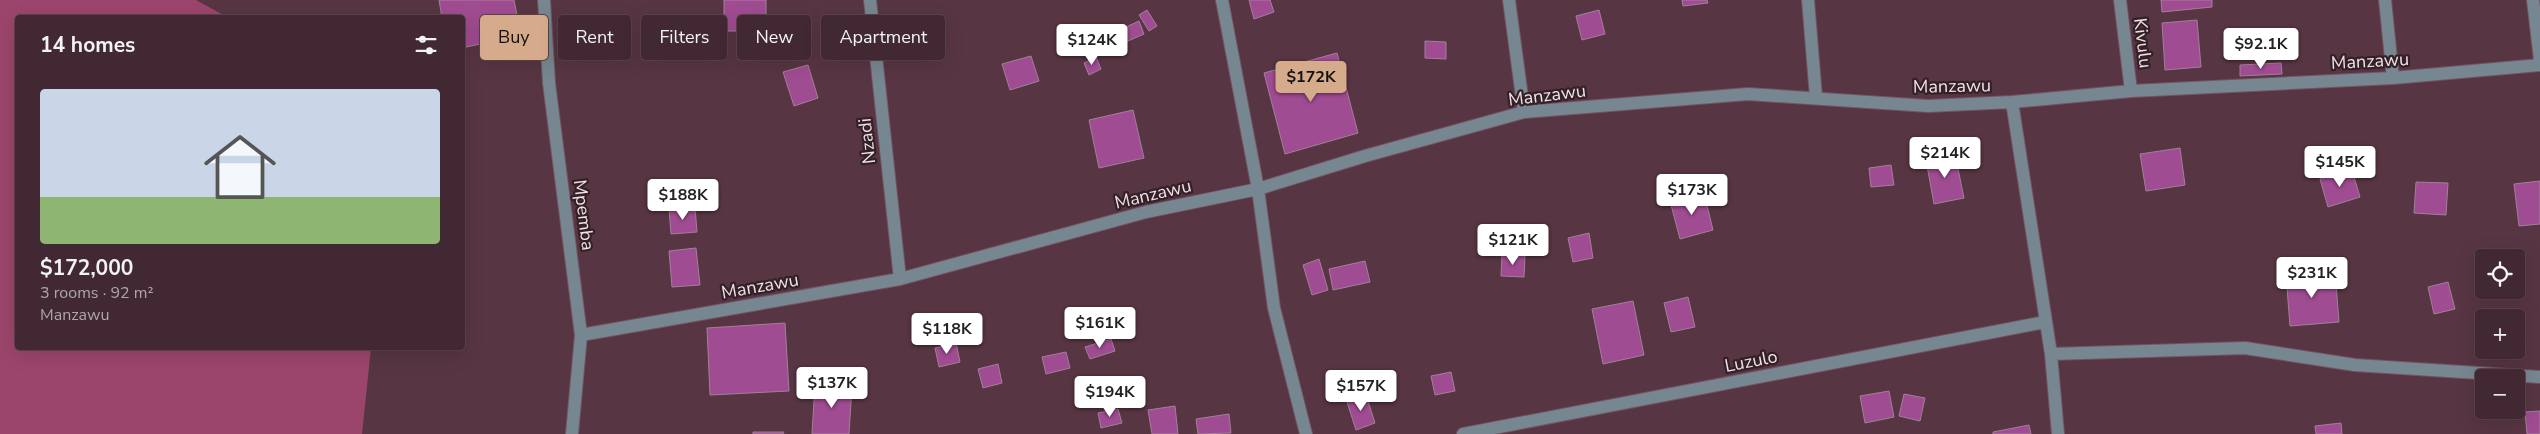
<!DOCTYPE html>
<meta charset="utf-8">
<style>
:root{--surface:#422832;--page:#4c343e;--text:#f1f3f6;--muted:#aea6ac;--line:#5a444d;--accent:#d6ab8b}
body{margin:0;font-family:"Nunito Sans",sans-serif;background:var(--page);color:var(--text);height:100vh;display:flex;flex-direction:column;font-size:19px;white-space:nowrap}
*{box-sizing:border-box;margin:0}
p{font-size:16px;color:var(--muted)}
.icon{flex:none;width:28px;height:28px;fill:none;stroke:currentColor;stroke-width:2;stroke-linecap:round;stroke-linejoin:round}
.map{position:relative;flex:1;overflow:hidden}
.details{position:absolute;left:15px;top:15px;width:450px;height:335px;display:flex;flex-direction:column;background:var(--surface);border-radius:5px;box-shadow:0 5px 20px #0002,0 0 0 1px var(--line)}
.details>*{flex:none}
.banner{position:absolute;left:480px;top:15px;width:475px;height:45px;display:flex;gap:10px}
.tools{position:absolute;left:2475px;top:249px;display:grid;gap:10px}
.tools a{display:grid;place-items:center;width:50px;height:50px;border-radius:5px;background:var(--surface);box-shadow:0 5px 20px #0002,0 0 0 1px var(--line);font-size:25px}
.price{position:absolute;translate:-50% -42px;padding:0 11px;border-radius:5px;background:#fff;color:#222;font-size:16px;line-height:32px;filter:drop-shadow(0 1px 2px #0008)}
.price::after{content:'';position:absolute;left:50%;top:30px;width:15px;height:11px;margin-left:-8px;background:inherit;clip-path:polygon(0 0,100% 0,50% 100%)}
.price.current{background:var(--accent);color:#111}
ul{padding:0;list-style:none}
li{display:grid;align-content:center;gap:10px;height:265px;padding:0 25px}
li span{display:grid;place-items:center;height:155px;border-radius:5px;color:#555}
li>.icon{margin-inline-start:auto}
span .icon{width:90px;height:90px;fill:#fffc;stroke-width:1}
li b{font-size:21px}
h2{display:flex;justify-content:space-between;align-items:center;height:60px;padding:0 25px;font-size:21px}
.tag{padding:0 18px;border-radius:5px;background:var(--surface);box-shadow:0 5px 20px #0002,0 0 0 1px var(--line);font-size:18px;line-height:45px}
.tag.current{background:var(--accent);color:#111}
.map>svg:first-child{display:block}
.green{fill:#9c456c}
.building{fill:#a04c92;stroke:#a18099}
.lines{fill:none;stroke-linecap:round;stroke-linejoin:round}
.minor-casing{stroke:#745461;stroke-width:14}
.minor{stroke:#778791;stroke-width:12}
.labels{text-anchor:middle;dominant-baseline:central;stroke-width:4.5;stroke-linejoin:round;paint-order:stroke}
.street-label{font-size:18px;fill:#f5dfe7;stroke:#322228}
</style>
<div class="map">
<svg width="2540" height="434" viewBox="0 0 2540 434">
<rect width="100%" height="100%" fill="#583543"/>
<path class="green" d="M0 0H196L227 17 18 18V348H371L362 434H0Z"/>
<path class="building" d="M439 0H514L521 35 462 48V18H442Z
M724 0H766V31H724Z
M1249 0H1270L1274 12 1254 19Z
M1682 0H1707L1708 3 1683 6Z
M2161 0H2212V7L2162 12Z
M1147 10 1157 26 1149 31 1139 15Z
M1599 10 1605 34 1582 40 1576 16Z
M2197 20 2201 67 2165 70 2162 23Z
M1139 21 1144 34 1119 45 1113 33Z
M2278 35 2279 55 2237 59 2235 39Z
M1425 41 1446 42V59L1425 58Z
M1337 53 1358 133 1285 154 1264 73Z
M1031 56 1039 81 1010 90 1002 64Z
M1096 57 1101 69 1089 75 1084 63Z
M2281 63 2282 74 2240 76V65Z
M808 65 818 98 794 106 783 72Z
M1133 110 1144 158 1099 168 1089 120Z
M2180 148 2185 185 2146 191 2140 154Z
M1955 154 1964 198 1934 204 1926 160Z
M1891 165 1894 185 1871 187 1869 168Z
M2352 170 2360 197 2328 207 2320 179Z
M2540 181V224L2519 226 2514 184Z
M2416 182 2448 183 2446 215 2414 213Z
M1704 193 1713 230 1680 239 1670 201Z
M695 207 697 232 671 234 669 209Z
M1589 233 1593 258 1573 262 1568 238Z
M696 248 700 285 672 287 669 251Z
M1502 254 1525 255 1524 277 1501 276Z
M1319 259 1328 290 1312 295 1303 265Z
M1365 261 1370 282 1333 290 1329 269Z
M2516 261H2522V289H2516Z
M2335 271 2339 322 2290 326 2286 275Z
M2448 282 2455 309 2434 314 2428 287Z
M1688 297 1695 327 1671 332 1664 303Z
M1633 301 1644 355 1603 364 1592 309Z
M785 323 789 391 710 395 707 328Z
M1111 339 1115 351 1090 359 1085 347Z
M956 343 960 362 939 367 935 348Z
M1066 352 1070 368 1046 374 1042 357Z
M998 364 1002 383 983 388 978 369Z
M1451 372 1455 391 1435 395 1431 376Z
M815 384 852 386 849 434H812Z
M1889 391 1894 417 1865 423 1860 396Z
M1904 394 1925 398 1920 421 1899 416Z
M1366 395 1375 423 1356 430 1347 402Z
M1175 406 1178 434H1152L1148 410Z
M1118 409 1122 423 1101 428 1098 413Z
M2540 411V434H2527L2525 412Z
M1229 414 1231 433 1198 434 1196 419Z
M2341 423 2342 434H2316L2315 426Z
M2029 425 2031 434H1993V432Z
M753 432H784L783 434H753Z"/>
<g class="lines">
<g class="minor-casing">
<path id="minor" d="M544 0 549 83 581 335 572 434
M870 0 900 279
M1222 0 1258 189 1274 308 1306 434
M1509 0 1524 112
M1808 0 1816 97
M2120 0 2131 91
M2385 0 2393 78
M2533 0 2540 60
M2012 102 2051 354 2058 434
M581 335 900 279 1146 212 1258 189 1365 156 1524 112 1748 94 1928 106 2012 102 2131 91 2393 78 2540 65
M2051 354 2245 348 2355 365 2540 377
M1463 434 2045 322"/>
</g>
<use href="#minor" class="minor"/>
</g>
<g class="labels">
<g class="street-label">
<text transform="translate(2143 43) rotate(83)">Kivulu</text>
<text transform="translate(2370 61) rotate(-3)">Manzawu</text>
<text transform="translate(1952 86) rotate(-1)">Manzawu</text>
<text transform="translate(1547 95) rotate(-7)">Manzawu</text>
<text transform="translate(867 141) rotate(-96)">Nzadi</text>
<text transform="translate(1153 194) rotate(-13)">Manzawu</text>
<text transform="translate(584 215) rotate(83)">Mpemba</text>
<text transform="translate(760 286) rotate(-10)">Manzawu</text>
<text transform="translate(1751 361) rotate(-11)">Luzulo</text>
</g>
</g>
</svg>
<div class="tools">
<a><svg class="icon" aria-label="locate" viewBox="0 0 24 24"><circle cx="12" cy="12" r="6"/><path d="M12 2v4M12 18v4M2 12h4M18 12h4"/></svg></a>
<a>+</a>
<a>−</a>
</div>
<b class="price" style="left:1092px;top:66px">$124K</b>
<b class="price" style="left:2261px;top:70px">$92.1K</b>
<b class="price current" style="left:1311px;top:103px">$172K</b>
<b class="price" style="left:1945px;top:179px">$214K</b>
<b class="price" style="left:2340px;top:188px">$145K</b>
<b class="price" style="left:1692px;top:216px">$173K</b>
<b class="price" style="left:683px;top:221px">$188K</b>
<b class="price" style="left:1513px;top:266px">$121K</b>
<b class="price" style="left:2312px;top:299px">$231K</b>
<b class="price" style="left:1100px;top:349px">$161K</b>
<b class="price" style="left:947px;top:355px">$118K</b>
<b class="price" style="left:832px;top:409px">$137K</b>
<b class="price" style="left:1361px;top:412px">$157K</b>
<b class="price" style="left:1110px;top:418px">$194K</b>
<div class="banner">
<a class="tag current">Buy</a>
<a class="tag">Rent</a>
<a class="tag">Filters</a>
<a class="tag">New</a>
<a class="tag">Apartment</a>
</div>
<section class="details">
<h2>14 homes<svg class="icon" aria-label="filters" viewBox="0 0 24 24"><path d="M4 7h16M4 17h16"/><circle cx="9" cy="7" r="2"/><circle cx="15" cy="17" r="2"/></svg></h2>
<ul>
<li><span style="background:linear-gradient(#c9d6e8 70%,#8fb573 0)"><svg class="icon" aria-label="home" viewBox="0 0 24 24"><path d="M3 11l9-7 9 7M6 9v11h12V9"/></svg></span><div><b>$172,000</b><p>3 rooms · 92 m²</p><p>Manzawu</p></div></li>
</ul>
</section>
</div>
